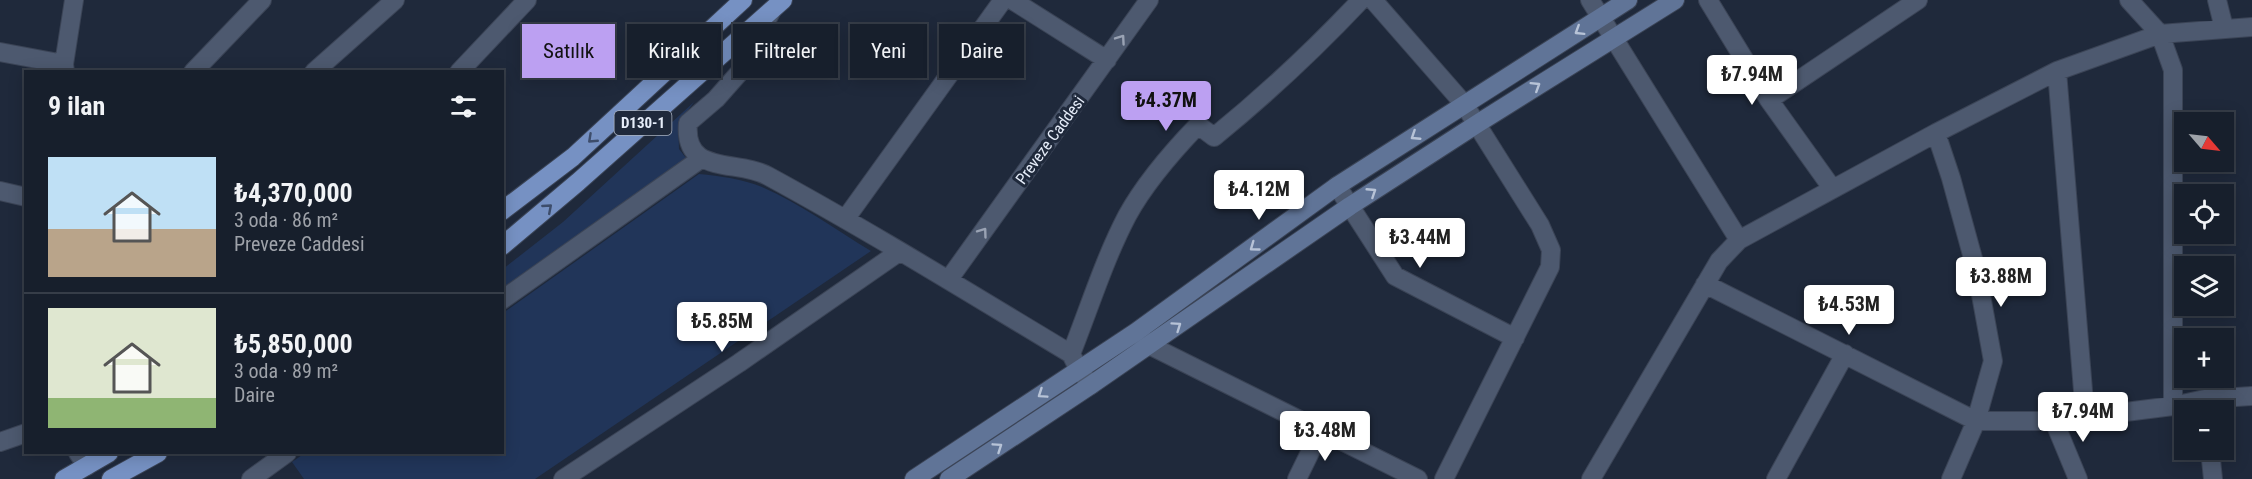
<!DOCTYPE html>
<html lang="tr">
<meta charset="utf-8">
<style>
:root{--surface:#171f2c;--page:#242c38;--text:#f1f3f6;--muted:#9ea2a9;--line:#363d48;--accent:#bca0f2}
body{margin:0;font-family:"Roboto Condensed",sans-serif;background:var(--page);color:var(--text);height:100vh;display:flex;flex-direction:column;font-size:22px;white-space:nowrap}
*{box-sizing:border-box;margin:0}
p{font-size:20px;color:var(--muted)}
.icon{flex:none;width:33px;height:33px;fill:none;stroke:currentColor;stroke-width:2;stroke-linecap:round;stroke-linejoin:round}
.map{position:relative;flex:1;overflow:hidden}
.panel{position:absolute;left:24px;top:70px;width:480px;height:384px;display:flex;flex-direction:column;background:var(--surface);border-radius:0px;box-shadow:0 3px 15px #0003,0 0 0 2px var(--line)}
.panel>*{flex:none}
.hud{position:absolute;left:522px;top:24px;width:570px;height:54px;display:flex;gap:12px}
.needle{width:39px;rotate:118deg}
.controls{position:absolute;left:2174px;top:112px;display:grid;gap:12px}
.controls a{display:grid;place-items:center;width:60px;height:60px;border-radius:0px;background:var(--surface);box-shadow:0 3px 15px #0003,0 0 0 2px var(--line);font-size:30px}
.price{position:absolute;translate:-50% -51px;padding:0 14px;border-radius:6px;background:#fff;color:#222;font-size:20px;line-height:39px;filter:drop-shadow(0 2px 3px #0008)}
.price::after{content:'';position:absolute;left:50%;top:36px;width:18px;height:14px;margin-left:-9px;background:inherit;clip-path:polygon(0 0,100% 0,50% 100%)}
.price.on{background:var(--accent);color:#111}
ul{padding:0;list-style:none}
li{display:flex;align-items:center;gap:18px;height:150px;padding:0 24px}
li+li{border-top:2px solid var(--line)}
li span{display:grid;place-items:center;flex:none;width:168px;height:120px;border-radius:0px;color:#555}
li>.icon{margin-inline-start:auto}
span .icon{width:72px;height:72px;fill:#fffc;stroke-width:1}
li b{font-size:26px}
h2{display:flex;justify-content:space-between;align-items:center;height:72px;padding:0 24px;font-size:26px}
.chip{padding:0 21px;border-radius:0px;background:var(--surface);box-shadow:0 3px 15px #0003,0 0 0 2px var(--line);font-size:21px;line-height:54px}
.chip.on{background:var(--accent);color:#111}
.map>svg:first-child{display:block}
.green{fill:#213559}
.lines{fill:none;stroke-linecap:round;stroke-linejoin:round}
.minor-casing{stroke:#3b4456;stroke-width:20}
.secondary-casing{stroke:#3b4456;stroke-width:20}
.trunk-casing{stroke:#3b4456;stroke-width:20}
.minor{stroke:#4d596f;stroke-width:18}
.secondary{stroke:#607497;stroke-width:18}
.trunk{stroke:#7691c3;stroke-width:18}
.oneway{stroke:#b7c3d7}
.oneway2{stroke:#9aa3b4}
.oneway3{stroke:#3d4d6b}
.labels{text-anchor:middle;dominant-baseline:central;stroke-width:6;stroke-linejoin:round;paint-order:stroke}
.shield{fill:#1f293b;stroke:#aab2c0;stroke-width:1.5}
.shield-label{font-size:15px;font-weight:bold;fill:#e6edf9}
.street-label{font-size:16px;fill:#e6edf9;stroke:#1f293b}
</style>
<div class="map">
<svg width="2252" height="479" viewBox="0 0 2252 479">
<rect width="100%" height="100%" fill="#1f293b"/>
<path class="green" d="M694 102 678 124 679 149 690 163 503 293V269L563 222Z
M699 174C720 176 743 179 762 187 801 204 836 230 871 251L535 479H304L292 462 305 453H502L503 313Z"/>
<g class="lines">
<g class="minor-casing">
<path id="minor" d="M1012 0 1107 60
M1373 0 1464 104 1540 225 1551 250 1550 267 1444 479
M1590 0 1739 240
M1708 0 1769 100 1832 188
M2129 0 2160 34 2173 70V406
M2217 0 2224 28
M772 10 739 73 716 99 688 123C683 176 737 159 768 176 871 232 971 294 1071 354L1079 370 1091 385
M0 52 64 64
M2057 71 2085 415
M65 72 64 64 74 0
M193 72 262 0
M314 72 395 0
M459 72 527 0
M1769 100 1918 0
M1936 133 1951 178 1977 273 1993 361 1976 421 1951 479
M1337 186 1395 276 1515 338
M0 191 26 197
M846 218 1003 0
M949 279 1149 0
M1705 284 1976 421H2054L2173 406 2205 399 2252 396
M502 300 702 158
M1140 336 1149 345 1418 479
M1071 354C1089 309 1104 260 1127 216 1145 183 1172 152 1198 125L1214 137C1268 93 1313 51 1361 0
M2054 421 2078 479
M0 442 26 433
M2210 450 2213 479
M78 453 87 466
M251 479 287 453
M563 479 739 363 899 252
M1297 479 1321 430
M1591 479 1719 261 1739 240 1936 133 2057 71 2160 34 2252 27
M1776 479 1845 354"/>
</g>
<g class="secondary-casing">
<path id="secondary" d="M914 479 1136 332 1337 186 1628 0
M949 479 1091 385 1350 206 1480 122 1675 0"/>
</g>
<g class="trunk-casing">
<path id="trunk" d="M502 211 573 157 743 0
M502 246 578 182 783 0
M64 479 109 453
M111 479 158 453"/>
</g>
<use href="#minor" class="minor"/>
<use href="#secondary" class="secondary"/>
<use href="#trunk" class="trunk"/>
</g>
<defs><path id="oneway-chevron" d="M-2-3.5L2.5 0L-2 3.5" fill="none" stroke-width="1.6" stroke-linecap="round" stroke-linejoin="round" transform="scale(1.5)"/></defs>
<g class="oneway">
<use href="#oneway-chevron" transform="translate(1579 31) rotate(148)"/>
<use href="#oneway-chevron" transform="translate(1536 86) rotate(-32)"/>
<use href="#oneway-chevron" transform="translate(1415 136) rotate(147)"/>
<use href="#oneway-chevron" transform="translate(1372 192) rotate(-33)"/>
<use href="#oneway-chevron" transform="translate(1254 247) rotate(144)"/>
<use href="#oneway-chevron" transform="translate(1177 326) rotate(-35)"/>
<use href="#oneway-chevron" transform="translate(1042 394) rotate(146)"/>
<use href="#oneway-chevron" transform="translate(998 447) rotate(-34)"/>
</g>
<g class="oneway2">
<use href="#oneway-chevron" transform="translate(1121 39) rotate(-55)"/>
<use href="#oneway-chevron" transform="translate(983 232) rotate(-54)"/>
</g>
<g class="oneway3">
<use href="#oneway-chevron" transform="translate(592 139) rotate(137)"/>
<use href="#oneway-chevron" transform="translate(548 208) rotate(-41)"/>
</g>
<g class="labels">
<rect class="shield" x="614.5" y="111" width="57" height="24" rx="4.5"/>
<g class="shield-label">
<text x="643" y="123">D130-1</text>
</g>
<g class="street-label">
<text transform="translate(1050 140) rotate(-54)">Preveze Caddesi</text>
</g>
</g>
</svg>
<div class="controls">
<a><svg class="needle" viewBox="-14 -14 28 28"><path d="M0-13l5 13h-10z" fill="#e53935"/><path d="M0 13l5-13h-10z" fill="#9ea2a9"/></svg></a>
<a><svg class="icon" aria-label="locate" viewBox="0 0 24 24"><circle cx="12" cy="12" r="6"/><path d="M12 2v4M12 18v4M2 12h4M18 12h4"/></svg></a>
<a><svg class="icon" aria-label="layers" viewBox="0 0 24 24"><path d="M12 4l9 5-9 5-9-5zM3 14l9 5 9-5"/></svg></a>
<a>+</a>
<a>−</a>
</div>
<b class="price" style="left:1752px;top:106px">₺7.94M</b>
<b class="price on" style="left:1166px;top:132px">₺4.37M</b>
<b class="price" style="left:1259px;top:221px">₺4.12M</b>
<b class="price" style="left:1420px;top:269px">₺3.44M</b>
<b class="price" style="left:2001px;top:308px">₺3.88M</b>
<b class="price" style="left:1849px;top:336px">₺4.53M</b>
<b class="price" style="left:722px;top:353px">₺5.85M</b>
<b class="price" style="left:2083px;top:443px">₺7.94M</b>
<b class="price" style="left:1325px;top:462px">₺3.48M</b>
<div class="hud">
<a class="chip on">Satılık</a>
<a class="chip">Kiralık</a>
<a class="chip">Filtreler</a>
<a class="chip">Yeni</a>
<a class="chip">Daire</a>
</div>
<section class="panel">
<h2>9 ilan<svg class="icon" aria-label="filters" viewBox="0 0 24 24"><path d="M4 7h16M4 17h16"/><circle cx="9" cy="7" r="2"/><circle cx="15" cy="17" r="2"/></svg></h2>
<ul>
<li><span style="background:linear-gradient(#bfe0f5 60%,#b9a48a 0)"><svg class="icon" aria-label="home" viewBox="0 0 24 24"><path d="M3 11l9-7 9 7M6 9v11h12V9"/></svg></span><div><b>₺4,370,000</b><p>3 oda · 86 m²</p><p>Preveze Caddesi</p></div></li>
<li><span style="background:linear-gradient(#dfe7d0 75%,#8fb573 0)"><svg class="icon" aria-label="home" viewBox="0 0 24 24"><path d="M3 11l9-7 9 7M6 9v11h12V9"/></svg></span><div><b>₺5,850,000</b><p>3 oda · 89 m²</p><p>Daire</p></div></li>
</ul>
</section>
</div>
